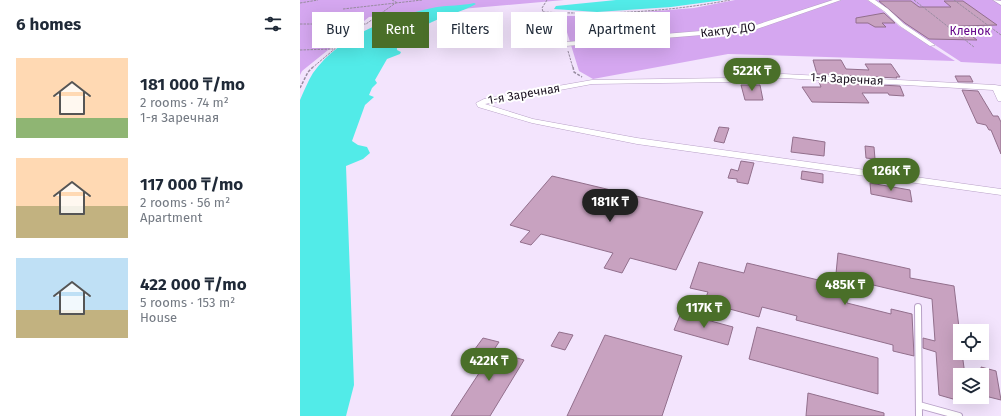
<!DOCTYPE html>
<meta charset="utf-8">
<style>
:root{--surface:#fff;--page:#f2f2f3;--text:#1f2937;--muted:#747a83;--accent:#4a6f29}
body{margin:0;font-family:"Fira Sans",sans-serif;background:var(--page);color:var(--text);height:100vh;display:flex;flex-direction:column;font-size:15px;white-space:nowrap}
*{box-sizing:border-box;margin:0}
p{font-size:13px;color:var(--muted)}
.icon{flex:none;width:22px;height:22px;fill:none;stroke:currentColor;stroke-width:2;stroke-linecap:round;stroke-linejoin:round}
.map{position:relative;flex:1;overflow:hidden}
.side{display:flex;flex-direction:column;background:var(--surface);width:300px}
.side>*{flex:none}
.hud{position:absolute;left:12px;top:12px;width:380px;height:36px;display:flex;gap:8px}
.fabs{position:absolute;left:653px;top:324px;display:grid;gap:8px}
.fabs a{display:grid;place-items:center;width:36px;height:36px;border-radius:0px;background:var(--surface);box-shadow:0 4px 16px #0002;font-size:20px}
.price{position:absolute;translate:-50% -34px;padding:0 9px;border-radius:14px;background:var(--accent);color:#fff;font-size:13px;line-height:26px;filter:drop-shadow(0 1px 2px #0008)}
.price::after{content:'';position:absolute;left:50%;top:24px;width:12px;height:9px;margin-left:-6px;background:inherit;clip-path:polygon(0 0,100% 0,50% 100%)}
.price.current{background:#222;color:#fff}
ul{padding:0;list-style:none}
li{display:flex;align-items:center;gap:12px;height:100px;padding:0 16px}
li span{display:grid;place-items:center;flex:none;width:112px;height:80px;border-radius:0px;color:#555}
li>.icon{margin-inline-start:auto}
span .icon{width:48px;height:48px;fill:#fffc;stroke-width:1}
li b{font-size:17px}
h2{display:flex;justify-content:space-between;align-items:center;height:48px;padding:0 16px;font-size:17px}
.tag{padding:0 14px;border-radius:0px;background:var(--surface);box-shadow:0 4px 16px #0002;font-size:14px;line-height:36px}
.tag.current{background:var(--accent);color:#fff}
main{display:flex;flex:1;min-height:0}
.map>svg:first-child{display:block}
.green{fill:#d5a7f0}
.water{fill:#52ebe8}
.building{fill:#c8a2c0;stroke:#926f8c}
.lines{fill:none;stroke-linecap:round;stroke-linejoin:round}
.service-casing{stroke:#b8a1c7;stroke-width:8}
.minor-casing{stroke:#b8a1c7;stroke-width:1}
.path-far1{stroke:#988ca0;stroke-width:1;stroke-dasharray:2.5 1;stroke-linecap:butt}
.path{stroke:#988ca0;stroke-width:1.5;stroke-dasharray:3 1.5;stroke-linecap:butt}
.service{stroke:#fff;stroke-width:6}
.minor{fill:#fff;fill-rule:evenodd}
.labels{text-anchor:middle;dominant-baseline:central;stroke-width:4;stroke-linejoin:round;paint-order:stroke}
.far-street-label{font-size:12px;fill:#1c1321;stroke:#fff}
.far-park-label{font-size:12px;fill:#67088b;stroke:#fff}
</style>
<main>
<section class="side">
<h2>6 homes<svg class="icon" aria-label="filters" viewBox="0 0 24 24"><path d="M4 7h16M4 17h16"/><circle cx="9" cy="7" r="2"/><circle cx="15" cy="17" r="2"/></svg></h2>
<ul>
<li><span style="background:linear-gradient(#ffd9b3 75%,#8fb573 0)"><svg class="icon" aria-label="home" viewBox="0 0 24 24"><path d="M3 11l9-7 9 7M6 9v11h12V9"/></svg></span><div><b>181 000 ₸/mo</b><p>2 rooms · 74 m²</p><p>1-я Заречная</p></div></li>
<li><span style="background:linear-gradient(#ffd9b3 60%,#c2b280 0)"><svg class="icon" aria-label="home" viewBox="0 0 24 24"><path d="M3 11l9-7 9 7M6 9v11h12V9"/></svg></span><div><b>117 000 ₸/mo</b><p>2 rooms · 56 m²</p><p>Apartment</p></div></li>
<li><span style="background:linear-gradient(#bfe0f5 65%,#c2b280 0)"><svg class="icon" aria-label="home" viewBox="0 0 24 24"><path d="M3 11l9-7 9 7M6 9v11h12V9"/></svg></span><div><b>422 000 ₸/mo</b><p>5 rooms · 153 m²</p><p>House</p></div></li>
</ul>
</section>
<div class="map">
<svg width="701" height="416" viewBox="0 0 701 416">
<rect width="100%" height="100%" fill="#f3e4fd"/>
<path class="green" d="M0 0H264L69 17 2 71 0 75Z
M435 0H567L582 10 599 26 655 61 428 54 293 79 279 71 262 16H293L394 8Z
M574 0H701V64L661 62 603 24 585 7Z"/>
<path class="water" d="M316 0H423L371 7 297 12 254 9 256 6Z
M174 3 176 4C162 12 147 15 132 22 118 28 108 37 97 47V50L101 52 100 54 87 59 75 80 77 83 72 88 69 95 74 97 65 105 52 141 58 145 67 147 70 153 63 159 46 166 54 385 46 416H0V100C4 91 8 81 13 73 41 34 93 16 137 7 149 5 162 6 174 3Z"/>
<path class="building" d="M579 1H611L619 7H651L644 1H663L697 25 659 26 677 40 629 39 605 23Z
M584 13 595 23H582L586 27H575L568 23H556V18Z
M513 60H541L546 69 569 70 565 64H591L600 77H596L597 78 517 74Z
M655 76H670L673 82H658Z
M519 82 600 86 604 96 589 95 588 93H562L569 103 512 102 502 87H521Z
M441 85H460L463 100H445Z
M662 90 678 91 693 116H698L701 122V154L691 130H689L686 125 677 123Z
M419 127 429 128 424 143 414 141Z
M493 137 525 142 524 156 491 152Z
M565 146 574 147 575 159 566 158Z
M441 161 454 163 448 184 437 182V179L428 178 431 169 438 171Z
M502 171 523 174V183L501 179Z
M252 176 403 212 376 270 330 258 322 273 304 268 313 253 241 234 231 245 220 242 230 231 210 225Z
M570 183 610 190 612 202 571 194Z
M538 253 610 269V278L654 286 660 336V353H662L665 375H660V401L639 395 636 352 623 348V338L635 341 632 299 548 279 547 303 591 314V309L612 314 614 356 593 351V345L496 320 497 316 462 307 459 317 404 302 408 292 390 288 399 262 444 273 447 263 535 284Z
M381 313 433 327 428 345 374 330Z
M457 327 578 358V394L449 359Z
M259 332 273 335 265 350 251 346Z
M305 335 382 356 362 416H267Z
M183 338 199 342 193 351 224 360 190 416H151L189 358 172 353Z
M681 367 696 371 701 400 685 396Z
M508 393 584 413V416H506Z"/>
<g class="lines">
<g class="service-casing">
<path id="service" d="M618 307 619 416
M619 405 659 416"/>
</g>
<g class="minor-casing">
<path id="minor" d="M533 0H541L451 31 266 46 263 44 266 42 450 27Z
M568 0H575L588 9 604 24 635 45 630 46 600 26 584 11Z
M693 0 701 1V5Z
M483 74 695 85 701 86V101H698L693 90 483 78 431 82 292 84 185 104 233 119 337 138 701 189V195L337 144 232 123 178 107 176 103 184 99 292 80 431 78Z"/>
</g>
<path class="path-far1" d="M92 0 96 2
M247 0 242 8 243 12 258 18 264 39
M614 0 674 47
M654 0 701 35
M0 3 18 0
M43 9 122 0
M243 12C306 15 368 12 430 0
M0 24H66L97 2
M0 50 33 49
M268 51 273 68
M12 68 62 26"/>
<path class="path" d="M273 67 274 72 282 77
M0 88 8 72 13 67"/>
<use href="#service" class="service"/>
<use href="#minor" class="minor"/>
</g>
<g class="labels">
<g class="far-street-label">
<text transform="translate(428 30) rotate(-7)">Кактус ДО</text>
<text transform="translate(547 79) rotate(3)">1-я Заречная</text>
<text transform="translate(224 94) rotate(-10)">1-я Заречная</text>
</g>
<g class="far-park-label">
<text x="670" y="31">Кленок</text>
</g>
</g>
</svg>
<div class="fabs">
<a><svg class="icon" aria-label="locate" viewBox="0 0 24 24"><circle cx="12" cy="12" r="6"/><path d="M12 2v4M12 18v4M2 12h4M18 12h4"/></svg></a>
<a><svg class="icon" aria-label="layers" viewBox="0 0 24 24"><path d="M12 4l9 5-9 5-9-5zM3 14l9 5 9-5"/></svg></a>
</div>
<b class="price" style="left:452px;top:92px">522K ₸</b>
<b class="price" style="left:591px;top:192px">126K ₸</b>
<b class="price current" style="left:310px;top:223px">181K ₸</b>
<b class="price" style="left:545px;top:306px">485K ₸</b>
<b class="price" style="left:404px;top:329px">117K ₸</b>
<b class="price" style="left:189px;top:382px">422K ₸</b>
<div class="hud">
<a class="tag">Buy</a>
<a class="tag current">Rent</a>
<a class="tag">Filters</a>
<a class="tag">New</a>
<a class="tag">Apartment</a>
</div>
</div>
</main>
